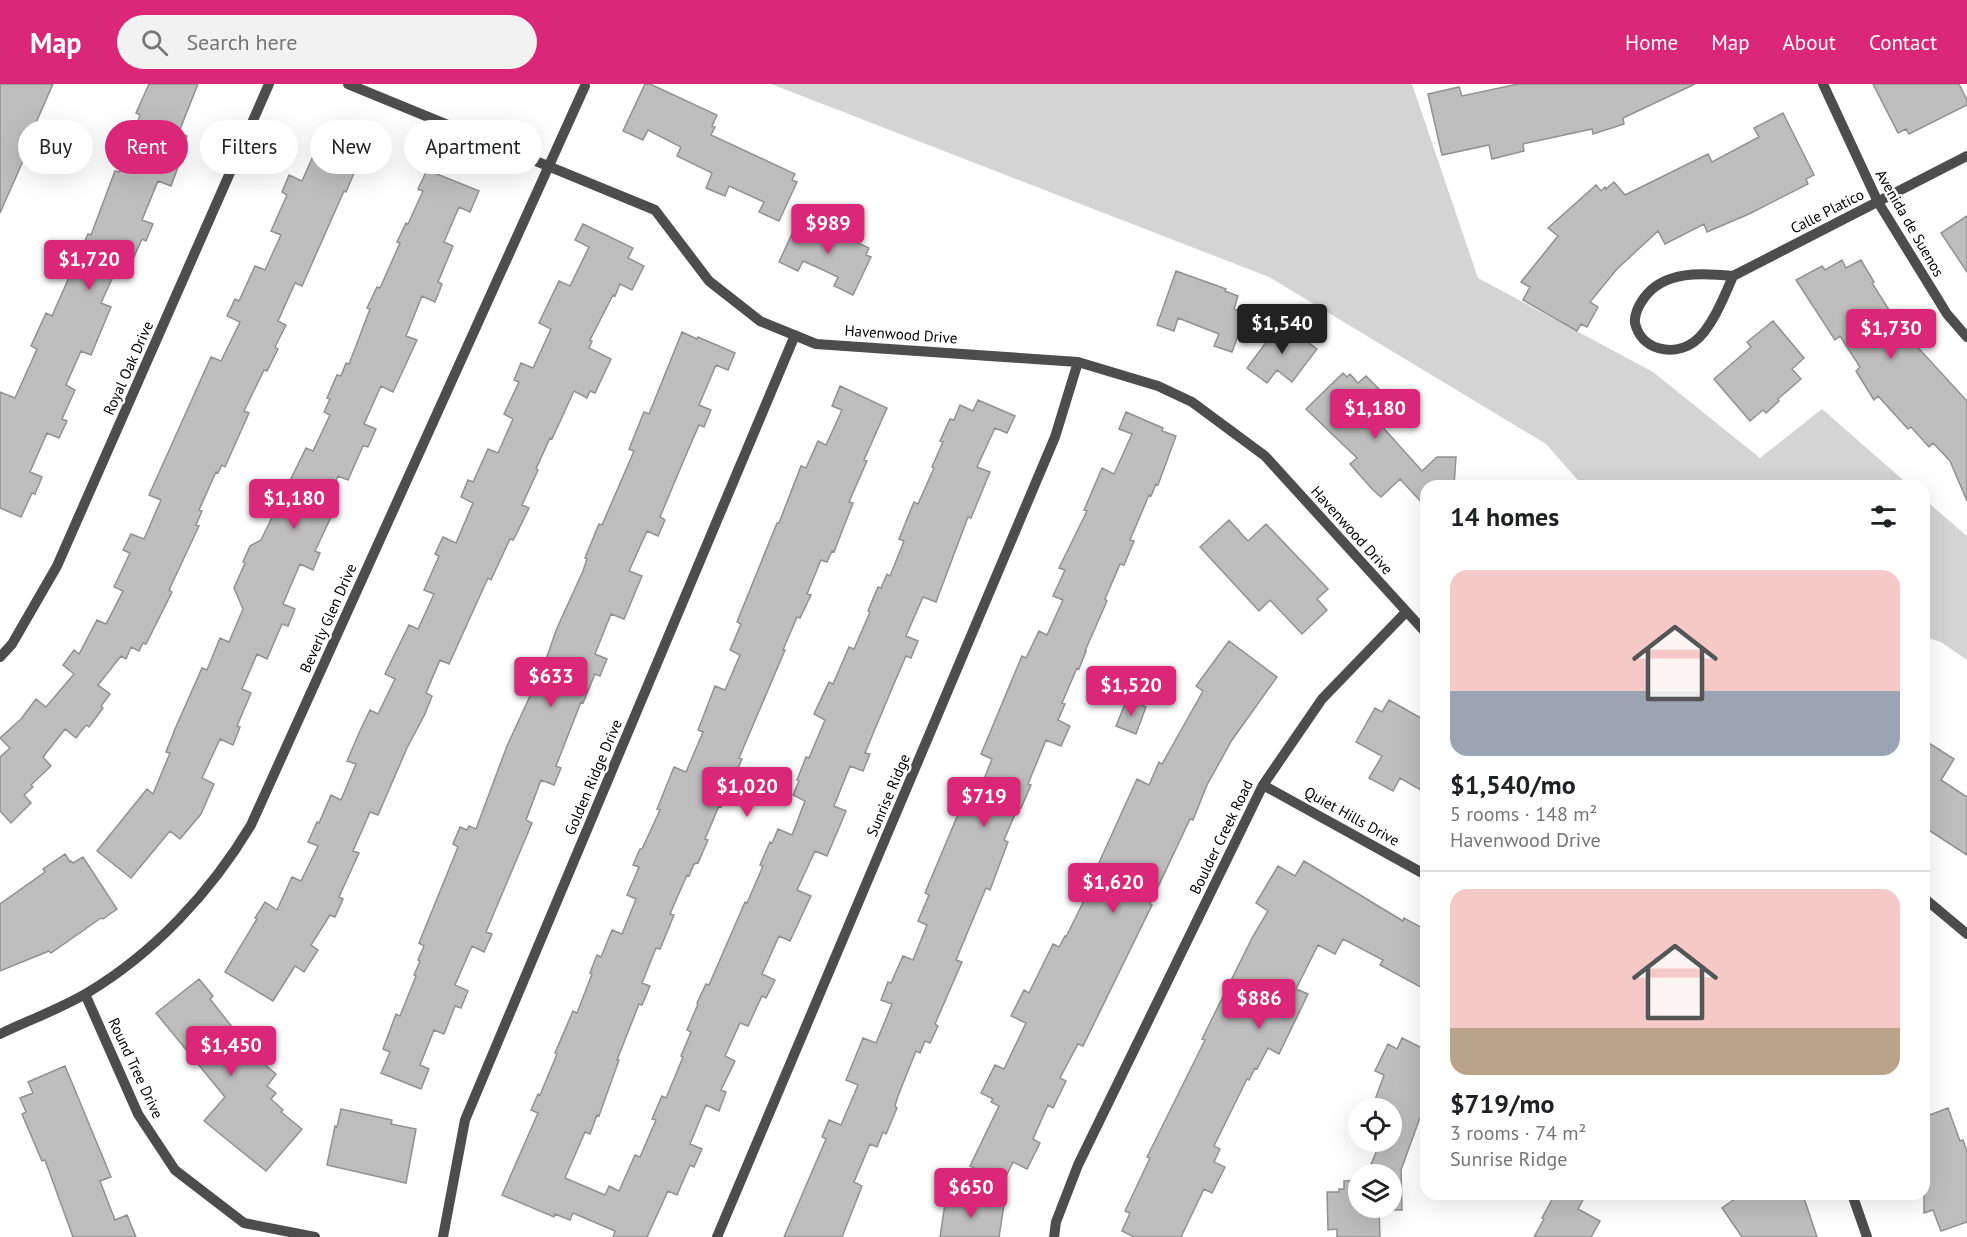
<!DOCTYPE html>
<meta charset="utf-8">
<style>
:root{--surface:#fff;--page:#f2f2f2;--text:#202124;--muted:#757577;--line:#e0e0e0;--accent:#db2777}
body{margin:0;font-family:"PT Sans",sans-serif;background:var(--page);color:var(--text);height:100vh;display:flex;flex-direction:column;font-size:22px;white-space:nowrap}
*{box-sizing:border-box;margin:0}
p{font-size:20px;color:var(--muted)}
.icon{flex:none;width:33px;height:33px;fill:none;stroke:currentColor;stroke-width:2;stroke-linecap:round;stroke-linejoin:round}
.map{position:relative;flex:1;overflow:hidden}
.side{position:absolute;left:1420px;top:396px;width:510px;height:720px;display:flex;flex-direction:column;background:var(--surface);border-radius:18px;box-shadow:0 6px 24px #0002}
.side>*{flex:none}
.top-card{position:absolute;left:18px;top:36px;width:570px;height:54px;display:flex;gap:12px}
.tools{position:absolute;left:1348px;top:1014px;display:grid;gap:12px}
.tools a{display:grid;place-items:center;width:54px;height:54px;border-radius:50%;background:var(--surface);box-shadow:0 6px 24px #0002;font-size:30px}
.price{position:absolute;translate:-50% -51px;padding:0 14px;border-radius:6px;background:var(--accent);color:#fff;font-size:20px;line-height:39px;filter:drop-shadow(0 2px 3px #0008)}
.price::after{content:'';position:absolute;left:50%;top:36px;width:18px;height:14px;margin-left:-9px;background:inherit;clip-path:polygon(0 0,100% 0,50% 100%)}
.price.on{background:#222;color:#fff}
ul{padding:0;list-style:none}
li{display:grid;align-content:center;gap:12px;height:318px;padding:0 30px}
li+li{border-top:2px solid var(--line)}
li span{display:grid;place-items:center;height:186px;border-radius:18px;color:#555}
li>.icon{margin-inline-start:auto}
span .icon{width:108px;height:108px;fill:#fffc;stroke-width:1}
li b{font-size:26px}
h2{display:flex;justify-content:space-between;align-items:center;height:72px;padding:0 30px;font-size:26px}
.tag{padding:0 21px;border-radius:27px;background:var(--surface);box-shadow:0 6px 24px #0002;font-size:21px;line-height:54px}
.tag.on{background:var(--accent);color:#fff}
header{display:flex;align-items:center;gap:36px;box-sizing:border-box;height:84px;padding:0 30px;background:var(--accent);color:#fff}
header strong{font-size:28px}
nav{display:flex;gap:33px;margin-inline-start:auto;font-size:21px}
.search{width:420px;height:54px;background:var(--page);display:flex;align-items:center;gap:15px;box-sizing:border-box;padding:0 21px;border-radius:33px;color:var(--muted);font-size:22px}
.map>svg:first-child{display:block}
.green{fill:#d4d4d4}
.building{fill:#bdbdbd;stroke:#919191;stroke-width:1.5}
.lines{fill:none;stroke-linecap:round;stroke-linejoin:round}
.minor{stroke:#4d4d4d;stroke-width:10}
.labels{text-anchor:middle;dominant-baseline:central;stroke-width:5;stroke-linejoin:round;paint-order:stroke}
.street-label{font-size:15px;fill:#000;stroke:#fff}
</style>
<header>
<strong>Map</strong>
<div class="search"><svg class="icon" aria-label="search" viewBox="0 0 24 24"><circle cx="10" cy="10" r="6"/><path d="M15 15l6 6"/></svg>Search here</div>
<nav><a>Home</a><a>Map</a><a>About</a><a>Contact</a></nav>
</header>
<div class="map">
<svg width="1967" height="1153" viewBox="0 0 1967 1153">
<rect width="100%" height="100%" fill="#fff"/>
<path class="green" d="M771 0H1412L1478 194 1653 288 1760 374 1822 325 1910 402H1583L1546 360 1269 193Z
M1924 415 1967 452V576L1941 558 1925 553Z"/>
<path class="building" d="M0 0H53L31 50 34 52 0 129Z
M149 0H198L179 48 187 52 174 82 178 83 171 102 158 97 142 136 153 140 146 157 142 155 127 188 117 184 101 219 111 223 91 271 81 267 66 301 75 306 62 335 67 337 59 354 47 349 30 388 42 393 35 410 32 409 21 433 0 424V308L15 314 37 265 31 262 46 229 52 232 88 150 91 151 115 87 119 88 140 31 136 29Z
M645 0H650L717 31 712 42 715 43 711 51 795 90 792 96 797 98 779 137 759 128 764 118 729 102 725 112 706 104 712 89 677 72 681 63 648 46 643 56 623 47Z
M1518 0H1695L1623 34 1624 40 1593 50 1592 45 1523 60 1524 67 1492 75 1489 61 1442 71 1428 10 1459 3 1462 12Z
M1873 0H1959L1967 16V21L1909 50 1906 45 1898 49Z
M1783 29 1814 91 1806 95 1808 100 1749 130 1707 148 1704 140 1665 160 1658 147 1617 185 1590 218 1598 223 1587 243 1581 240 1577 247 1523 216 1530 203 1521 198 1558 152 1548 144 1596 101 1601 107 1605 103 1606 105 1614 98 1625 111 1708 70 1712 78 1759 53 1754 44Z
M327 41 367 59 346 108 344 107 302 202 295 199 278 237 286 241 275 263 278 265 267 287 264 286 244 327 249 329 225 383 222 381 218 389 216 388 199 426 202 427 196 441 199 442 169 506 172 508 146 560 143 559 139 567 131 563 126 575 121 572 98 601 110 610 101 622 103 624 89 643 86 641 76 654 65 645 43 673 51 682 31 701 33 703 24 711 31 719 11 739 0 727V673L10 664 0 654 21 635 36 615 46 623 74 590 63 581 74 566 79 570 97 536 106 540 123 507 114 503 130 469 123 466 131 450 144 455 161 416 149 411 211 273 221 277 240 238 227 232 235 215 239 217 255 182 265 186 281 151 271 147 287 111 282 108 289 91 302 97Z
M427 86 479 107 470 128 459 123 444 158 453 162 438 198 442 200 435 218 422 212 406 252 417 256 393 308 381 302 364 340 376 345 368 363 363 362 348 396 338 392 323 427 332 431 315 467 320 469 313 486 300 480 283 520 295 525 288 542 282 540 267 575 257 570 242 605 251 609 237 642 240 643 233 661 220 655 202 694 214 700 201 730 180 755 170 747 131 794 97 767 147 705 153 710 170 669 166 668 175 645 202 584 207 586 220 554 229 558 243 525 234 504 245 479 243 478 250 462 261 456 306 364 313 367 330 331 324 328 330 315 327 314 337 291 341 292 346 279 349 280 370 225 367 224 377 203 380 204 400 159 397 158 406 139 408 140 423 107 418 105Z
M1967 132V188L1941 149Z
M797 139 817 148 820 141 869 164 866 171 871 173 853 211 834 202 838 193 821 185 803 177 798 187 779 178Z
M583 140 633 164 628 174 644 182 632 206 620 200 615 212 613 211 590 256 592 257 589 264 611 275 595 309 590 307 587 314 574 307 552 355 550 354 536 385 538 386 522 421 529 424 516 451 513 456 510 455 491 496 488 494 449 580 440 576 426 609 432 612 425 630 407 664 378 731 370 728 353 767 359 769 339 813 343 815 335 833 330 831 311 861 318 866 304 888 295 882 273 917 225 888 257 835 255 834 265 818 277 826 292 793 301 797 318 762 308 758 317 738 319 739 331 711 341 716 356 680 347 677 359 649 370 626 378 630 395 595 385 590 409 541 418 545 434 510 424 506 439 472 435 470 443 453 456 459 473 419 461 413 468 396 473 398 488 365 498 369 513 335 504 330 519 298 514 296 521 279 533 284 551 245 539 239 559 197 570 202 589 163 575 156Z
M1842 176 1846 184 1861 176 1874 198 1872 199 1901 245 1967 317V417L1950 377 1933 359 1929 363 1911 343 1908 345 1878 312 1874 316 1856 287 1860 283 1840 252 1835 256 1796 196 1822 182 1825 186Z
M1176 187 1226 205 1225 207 1238 212 1234 225 1246 230 1232 268 1214 262 1219 250 1178 234 1174 247 1157 241Z
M1773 237 1804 274 1792 285 1801 295 1778 315 1779 317 1766 329 1763 326 1750 337 1714 295 1751 263 1747 258Z
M1281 238 1317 265 1292 298 1277 286 1267 299 1247 284Z
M682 248 697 255 698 253 735 269 728 286 716 281 699 321 711 326 704 343 699 341 683 378 660 433 665 436 658 452 647 447 629 487 642 492 624 535 611 530 595 570 607 575 600 592 595 590 583 619 581 618 556 682 561 684 554 701 541 696 526 736 532 739 486 848 492 850 484 868 472 862 455 901 468 907 461 924 455 922 444 950 434 946 420 981 429 985 421 1005 381 989 390 968 383 965 396 930 400 932 416 892 414 891 420 877 418 876 424 862 419 859 458 763 453 760 460 743 467 746 469 742 476 745 507 662 536 599 532 597 540 580 544 581 557 544 583 487 587 475 585 474 599 440 602 441 634 367 629 365 644 328 649 330Z
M1343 289 1347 293 1350 290 1358 299 1366 292 1387 313 1370 329 1422 387 1437 373H1456L1454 402H1426V423L1400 395 1381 413 1373 406 1350 380 1357 374 1306 325Z
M840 302 887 324 864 376 867 377 849 418 853 419 834 468 832 467 827 478 821 476 807 510 811 511 800 534 797 533 783 566H785L739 674 742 675 721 723 719 722 705 755 708 756 698 779 694 780 689 792 687 791 670 830 674 831 660 865 656 864 642 899 650 902 642 921 639 920 617 976H619L599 1032 597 1031 590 1050 585 1048 565 1094 605 1111 609 1102 619 1107 635 1071 640 1073 656 1036 652 1035 662 1012 666 1014 683 973 681 972 691 948 687 946 698 920 697 919 706 900 709 901 745 818 747 819 763 782 760 781 770 758 772 759 778 745 792 751 805 717 793 711 799 697 797 696 806 673 809 674 825 636 814 630 829 598 833 600 849 563 854 565 870 528 868 527 878 503 881 504 887 490 890 492 904 457 899 455 914 418 918 420 934 384 932 383 943 358 940 357 950 335 954 336 960 321 973 327 978 316 1015 332 1007 349 995 344 977 383 990 388 971 434 968 433 936 518 923 513 906 552 918 557 911 574 906 572 893 602 865 669 870 670 863 687 850 682 834 722 846 727 841 739 827 772 815 767 797 806 811 812 790 857 779 852 762 890 775 896 766 914 762 912 748 942 740 939 725 972 735 977 721 1006 726 1008 719 1027 706 1021 690 1060 702 1065 694 1083 690 1081 677 1111 668 1107 647 1153H613L615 1147 573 1129 570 1136 555 1130 554 1133 502 1111 538 1029 531 1026 538 1010 540 1011 557 970 555 969 573 927 577 929 592 890 590 889 597 871 601 873 612 846 622 850 636 815 627 811 639 783 633 781 640 765H642L660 726 657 725 674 683 686 688 703 648 698 646 715 602 725 606 740 571 730 566 741 540 737 538 777 439H779L801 382 806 384 818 357 826 361 842 326 832 322Z
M1126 328 1163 344 1162 347 1176 352 1158 401 1156 400 1151 412 1149 411 1130 456 1134 457 1124 481 1120 480 1105 515 1107 517 1085 567H1086L1079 585 1077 584 1062 619 1065 620 1058 636 1070 642 1061 662 1046 656 1028 700 1031 701 1021 724 1018 723 1004 756 1008 758 990 806 986 804 956 876 962 878 935 940 938 942 930 959 925 957 920 969 916 967 898 1012 895 1022 897 1024 886 1050 883 1048 877 1063 870 1060 854 1098 862 1102 842 1153H784L826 1055 822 1053 829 1036 841 1041 858 1001 846 996 863 954 876 959 892 920 881 916 888 898 891 899 903 872 913 876 927 841 918 837 929 811 925 809 959 728 956 727 964 710 976 715 992 675 981 670 1022 572 1026 574 1039 547 1047 551 1063 516 1053 512 1065 486 1059 484 1087 427 1084 426 1102 384 1114 390 1132 350 1119 345Z
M1229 436 1248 457 1266 440 1328 505 1317 515 1327 526 1302 550 1270 516 1259 527 1200 463Z
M1229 557 1277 593 1232 656 1207 701 1193 736 1190 735 1150 820 1152 821 1083 962 1078 960 1060 994 1066 997 1053 1024 1048 1021 1033 1055 1040 1059 1027 1085 1013 1078 1003 1099 970 1082 999 1022 991 1018 993 1015 981 1009 995 981 1004 985 1026 939 1011 932 1024 906 1029 909 1053 860 1059 863 1065 852 1066 853 1100 784 1097 783 1137 695 1149 701 1159 678 1162 680 1203 607 1196 602Z
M1127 615 1146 623 1136 650 1116 642Z
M1389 616 1426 637V709L1400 694 1393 707 1369 694 1382 672 1356 658 1375 624 1382 628Z
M1924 656 1954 675 1941 696 1967 713V771L1924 743Z
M65 770 70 778 71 777 73 779 83 773 117 825 103 835 101 834 51 869 49 867 0 887V820L45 788 43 785Z
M1304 777 1403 837 1404 834 1426 846V906L1380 881 1383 876 1343 855 1335 870 1318 861 1296 905 1308 910 1279 970 1268 964 1257 985 1255 984 1249 996 1247 995 1214 1062 1220 1065 1214 1078 1225 1083 1212 1109 1204 1105 1181 1153H1134L1122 1147 1130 1129 1125 1127 1150 1074 1147 1073 1205 956 1202 955 1252 854 1268 827 1256 819 1278 782 1295 792Z
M199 895 213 912 210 915 255 972 276 990 267 1002 276 1009 271 1015 283 1026 281 1028 302 1045 266 1087 204 1037 225 1013 156 929Z
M1402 954 1426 966V1017L1401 1086 1402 1126H1379L1380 1153H1337V1145L1328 1146 1327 1108H1339V1105H1344V1097L1359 1096V1124H1392V1090H1367L1379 1061 1370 1058H1392V1024H1372L1384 991 1375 987 1388 960 1397 965Z
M65 982 111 1093 100 1097 115 1136 127 1131 136 1153H73L45 1076 42 1077 22 1030 26 1028 20 1014 33 1009 28 998Z
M1948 1024 1960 1057 1963 1056 1967 1068V1138L1941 1147 1933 1126 1924 1129V1033Z
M341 1025 392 1036 391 1040 416 1045 406 1099 327 1081 335 1042 337 1043Z
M1555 1110H1572L1583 1116 1578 1125 1600 1137 1591 1153H1534L1544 1135 1542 1134Z
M1742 1110H1800L1805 1117 1817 1153H1742L1722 1124Z
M946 1113 1004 1121 999 1153H940Z"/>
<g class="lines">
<path class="minor" d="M348 0 655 126 709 197 760 237 816 260 1078 278 1158 302 1192 318 1265 372 1426 549
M1823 0 1878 118 1947 230 1967 253
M1733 192C1725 211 1711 246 1694 258 1673 273 1641 266 1635 239 1634 230 1639 221 1644 214 1664 186 1703 189 1733 192L1967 72
M0 573 12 560 57 482 269 0
M1263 701 1426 791
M1924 814 1967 850
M85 910 138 1030 175 1086 244 1139 315 1153
M0 950C29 936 60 925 87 909 154 869 211 808 251 741L585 2
M1852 1110 1867 1153
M443 1153 465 1036 795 251
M717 1153 1055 353 1078 278
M1054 1153 1056 1138 1078 1081 1263 701 1322 615 1406 528"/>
</g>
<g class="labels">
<g class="street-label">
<text transform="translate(1827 127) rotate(-27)">Calle Platico</text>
<text transform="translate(1910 139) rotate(60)">Avenida de Suenos</text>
<text transform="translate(901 250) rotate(4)">Havenwood Drive</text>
<text transform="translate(128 284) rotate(-66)">Royal Oak Drive</text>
<text transform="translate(1352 446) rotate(48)">Havenwood Drive</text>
<text transform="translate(328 534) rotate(-66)">Beverly Glen Drive</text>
<text transform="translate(593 693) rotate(-67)">Golden Ridge Drive</text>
<text transform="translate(888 711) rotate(-67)">Sunrise Ridge</text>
<text transform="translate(1352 732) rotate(29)">Quiet Hills Drive</text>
<text transform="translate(1221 753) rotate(-64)">Boulder Creek Road</text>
<text transform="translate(136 984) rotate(65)">Round Tree Drive</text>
</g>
</g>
</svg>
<div class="tools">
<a><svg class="icon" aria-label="locate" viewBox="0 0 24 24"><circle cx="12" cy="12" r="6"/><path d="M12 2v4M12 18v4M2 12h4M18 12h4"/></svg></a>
<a><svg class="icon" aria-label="layers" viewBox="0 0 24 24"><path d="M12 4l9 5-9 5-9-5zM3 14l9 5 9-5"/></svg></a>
</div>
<b class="price" style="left:828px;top:171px">$989</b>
<b class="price" style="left:89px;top:207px">$1,720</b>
<b class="price on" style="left:1282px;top:271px">$1,540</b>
<b class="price" style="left:1891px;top:276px">$1,730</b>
<b class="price" style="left:1375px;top:356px">$1,180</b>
<b class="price" style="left:294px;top:446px">$1,180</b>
<b class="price" style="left:551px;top:624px">$633</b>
<b class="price" style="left:1131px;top:633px">$1,520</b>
<b class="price" style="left:747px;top:734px">$1,020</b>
<b class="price" style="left:984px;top:744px">$719</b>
<b class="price" style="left:1113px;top:830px">$1,620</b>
<b class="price" style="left:1259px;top:946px">$886</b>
<b class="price" style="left:231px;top:993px">$1,450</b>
<b class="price" style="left:971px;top:1135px">$650</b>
<div class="top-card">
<a class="tag">Buy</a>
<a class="tag on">Rent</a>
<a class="tag">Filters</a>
<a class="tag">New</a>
<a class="tag">Apartment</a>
</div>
<section class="side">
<h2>14 homes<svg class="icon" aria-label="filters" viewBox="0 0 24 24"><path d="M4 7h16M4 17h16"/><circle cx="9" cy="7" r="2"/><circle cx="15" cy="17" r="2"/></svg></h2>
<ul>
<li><span style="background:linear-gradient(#f6c9c9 65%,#9aa5b1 0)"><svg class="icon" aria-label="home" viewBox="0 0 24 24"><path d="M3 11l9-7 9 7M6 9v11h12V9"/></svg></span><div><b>$1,540/mo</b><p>5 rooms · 148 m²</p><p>Havenwood Drive</p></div></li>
<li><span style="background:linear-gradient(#f6c9c9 75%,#b9a48a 0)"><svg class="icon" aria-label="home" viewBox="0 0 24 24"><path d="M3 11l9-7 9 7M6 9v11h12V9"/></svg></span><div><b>$719/mo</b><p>3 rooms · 74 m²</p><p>Sunrise Ridge</p></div></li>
</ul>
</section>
</div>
